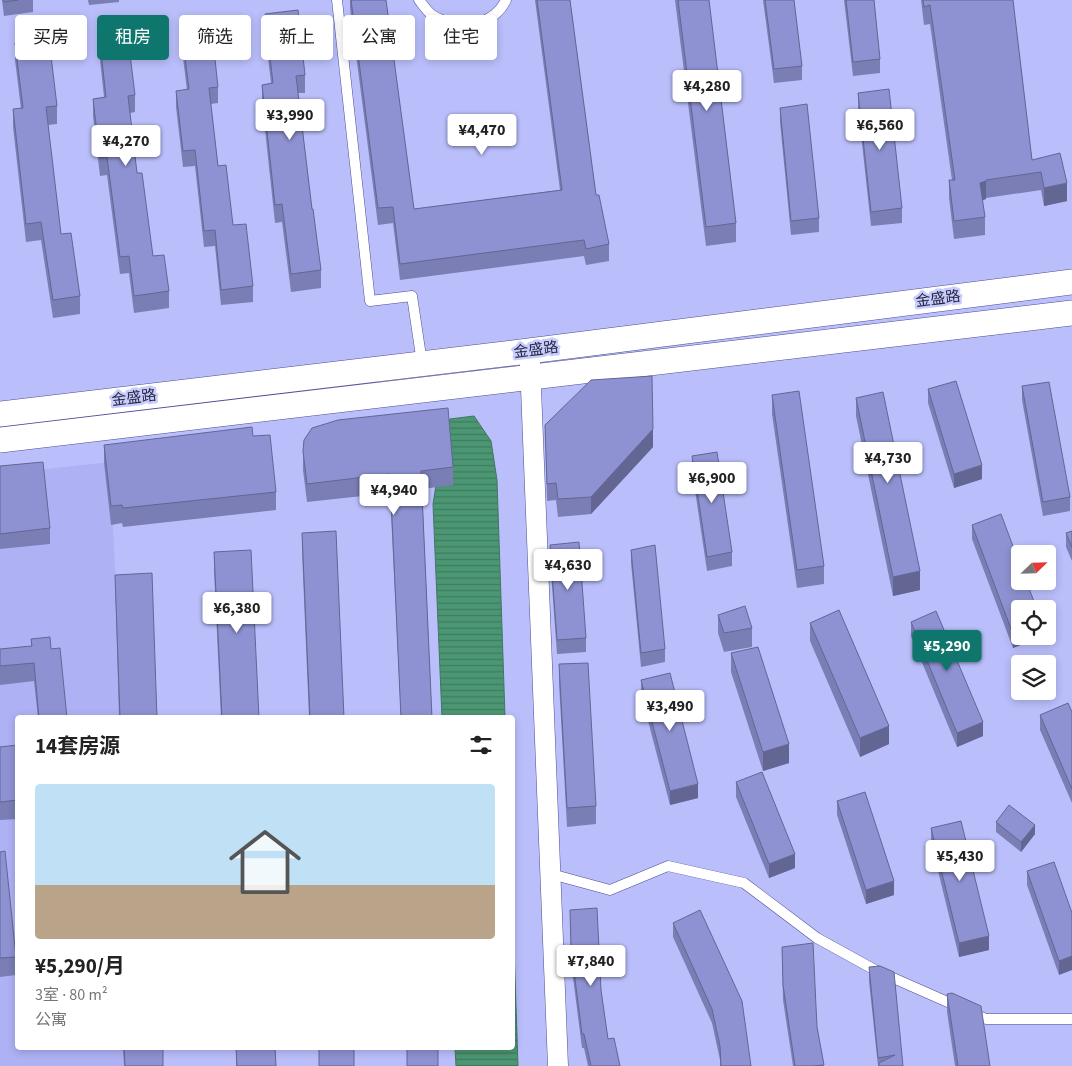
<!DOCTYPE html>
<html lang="zh">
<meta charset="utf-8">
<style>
:root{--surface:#fff;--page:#f2f2f2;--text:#222;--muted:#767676;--line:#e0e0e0;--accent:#0f766e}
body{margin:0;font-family:"Source Sans 3","Noto Sans SC",sans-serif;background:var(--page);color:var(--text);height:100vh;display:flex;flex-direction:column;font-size:19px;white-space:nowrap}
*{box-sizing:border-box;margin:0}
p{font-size:16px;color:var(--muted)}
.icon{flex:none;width:28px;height:28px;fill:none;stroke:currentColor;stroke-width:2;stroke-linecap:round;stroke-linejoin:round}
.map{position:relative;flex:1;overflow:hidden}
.side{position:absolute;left:15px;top:715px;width:500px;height:335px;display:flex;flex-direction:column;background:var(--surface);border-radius:5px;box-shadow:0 2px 8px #0003}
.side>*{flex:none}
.guide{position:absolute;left:15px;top:15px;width:500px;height:45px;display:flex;gap:10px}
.needle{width:32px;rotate:67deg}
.buttons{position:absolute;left:1011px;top:545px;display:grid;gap:10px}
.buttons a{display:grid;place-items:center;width:45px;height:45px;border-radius:5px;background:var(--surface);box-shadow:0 2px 8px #0003;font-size:25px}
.price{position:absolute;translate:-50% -42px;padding:0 11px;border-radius:5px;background:#fff;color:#222;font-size:16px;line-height:32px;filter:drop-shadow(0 1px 2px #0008)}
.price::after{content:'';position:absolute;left:50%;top:30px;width:15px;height:11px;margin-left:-8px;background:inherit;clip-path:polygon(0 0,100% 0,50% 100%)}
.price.current{background:var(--accent);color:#fff}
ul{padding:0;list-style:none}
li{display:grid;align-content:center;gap:10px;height:265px;padding:0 20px}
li+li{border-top:1px solid var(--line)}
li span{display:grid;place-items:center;height:155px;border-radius:5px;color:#555}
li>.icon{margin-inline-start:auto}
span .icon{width:90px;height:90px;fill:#fffc;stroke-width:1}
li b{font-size:21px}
h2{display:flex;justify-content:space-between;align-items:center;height:60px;padding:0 20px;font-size:21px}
.tag{padding:0 18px;border-radius:5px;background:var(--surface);box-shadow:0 2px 8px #0003;font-size:18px;line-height:45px}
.tag.current{background:var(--accent);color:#fff}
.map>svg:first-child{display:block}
.built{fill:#aeb2f5}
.water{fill:url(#water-rules);stroke:#417665}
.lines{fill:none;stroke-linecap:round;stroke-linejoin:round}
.service-casing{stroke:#4d4d91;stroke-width:11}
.minor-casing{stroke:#4d4d91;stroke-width:21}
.tertiary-casing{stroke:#4d4d91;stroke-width:26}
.service{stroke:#fff;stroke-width:10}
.minor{stroke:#fff;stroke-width:20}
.tertiary{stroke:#fff;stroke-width:25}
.wall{fill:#7a7eb5}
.shaded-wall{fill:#636693}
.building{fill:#8e92d2;stroke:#636693}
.labels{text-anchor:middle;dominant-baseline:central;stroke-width:5;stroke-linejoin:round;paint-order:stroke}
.street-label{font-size:15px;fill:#272845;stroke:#c9cdfc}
</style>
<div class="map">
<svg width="1072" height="1066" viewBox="0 0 1072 1066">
<defs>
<pattern id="water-rules" width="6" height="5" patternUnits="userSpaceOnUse" patternTransform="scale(1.25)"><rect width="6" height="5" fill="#4c9773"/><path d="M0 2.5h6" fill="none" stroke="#3f7b60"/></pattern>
</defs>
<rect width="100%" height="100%" fill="#babffc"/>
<path class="built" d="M110 462 122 717 18 718V1048H137L138 1066H0V474Z"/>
<path class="water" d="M474 416 491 441 497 480 505 717 442 718 433 504 445 428 450 419Z
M513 918 518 1066H456L455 1048H512Z"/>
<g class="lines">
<g class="service-casing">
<path id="service" d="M337 0 370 301 412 296 422 363
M419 0C423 5 427 11 432 15 435 17 439 19 442 20 465 31 495 23 506 0
M551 874 610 890 668 866 744 883 817 938 875 970 959 1007
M972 1013 986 1019H1072"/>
</g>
<g class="minor-casing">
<path id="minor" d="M530 363 558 1066"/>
</g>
<g class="tertiary-casing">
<path id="tertiary" d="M0 414 529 351 1072 282
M0 440 1072 313"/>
</g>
<use href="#service" class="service"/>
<use href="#minor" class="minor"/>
<use href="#tertiary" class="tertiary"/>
</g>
<path class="wall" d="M2 0H33V12L4 16Z
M88 0H119V2L89 5Z
M350 0H386L414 209 560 190 535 0H570L596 195 609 244V261L586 265 584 256 400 280 393 223 378 225 350 8Z
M675 0H709L736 223V242L706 246Z
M763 0H794L802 66V80L774 83Z
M844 0H874L880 59V73L853 76Z
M921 0H1013L1032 160 1067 201 1044 206 1041 190 986 198V199L982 200 985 217V235L954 239 949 198V180H952L930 24 924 25Z
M265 14 305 75V93H298L312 209 321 270V288L291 292 282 222 275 223 262 102V85L271 83 265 32Z
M181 26 218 87V103L211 104 218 166 233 225 253 286V302L221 305 215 246 204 247 195 166 183 167 176 107V91L187 90 181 42Z
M99 34 135 95V112L130 113 137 173 153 256 169 291V308L134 313 129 273 120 274 107 175 100 176 93 116V99L104 97 99 51Z
M15 43 57 106V124L48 125 61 234 80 296V314L53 318 41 240 26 242 13 127V109H21L15 60Z
M858 93 902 208V223L871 226 858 107Z
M780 108 819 218V232L791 235 780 122Z
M1022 386 1070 497V511L1043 516 1022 400Z
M928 389 982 479 954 488 928 403Z
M772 395 824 566V584L797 588 772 414Z
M856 398 920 590 893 596 856 416Z
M545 425 653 447 591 514 558 517 556 500 547 501Z
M253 436 276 492V510L123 527 122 523 111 525 104 463V445Z
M303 451 453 467V485L422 489 432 718H401L390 493 307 502 303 470Z
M692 456 732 552V566L707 571 692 470Z
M0 466 50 528V544L0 549Z
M972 525 1042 636V637L1013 648 972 539Z
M1072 531V561L1066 547V533Z
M302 533 344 718H309L302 551Z
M550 545 586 638V652L557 654 550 559Z
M631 550 665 649V662L641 667 631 563Z
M214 552 259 718H221L214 571Z
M115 575 157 718H119Z
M718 615 752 628V647L724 652 718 633Z
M911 622 983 736 957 747 911 636Z
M810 623 889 744 860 757 810 641Z
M31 639 51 649 67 718H38L34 681 0 685V649L31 646Z
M731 653 789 763 763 771 731 672Z
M559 664 596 806V824L567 827 559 683Z
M641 680 698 798 670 805 641 694Z
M1072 712V803L1040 730V715Z
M18 745V819L0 820V747Z
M736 782 795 868 769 878 736 797Z
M837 801 894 895 866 904 837 815Z
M996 822 1035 834 1021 852 996 832Z
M931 828 989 950 959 957 931 842Z
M0 852 16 957V975L0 977Z
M1027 871 1072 913 1059 975 1027 885Z
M570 910 601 990 608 1039 620 1066H588L584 1048H582L571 962Z
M673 923 751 1066H720V1060L712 1023 673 937Z
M782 947 817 1027 824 1066H793L783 1000Z
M869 967 903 1066H878L869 981Z
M947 994 990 1066H955L947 1012Z
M123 1048H163V1066H124Z
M236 1048H275L276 1066H236Z"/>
<path class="shaded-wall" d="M986 181V199L980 201V183Z
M1067 183V201L1044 206V188Z
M653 429V447L591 514V497Z
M982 465V479L954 488V474Z
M920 571V590L893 596V577Z
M1020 632V636H1042V637L1013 648V634Z
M983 722V736L957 747V733Z
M889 726V744L860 757V738Z
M789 744V763L763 771V752Z
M698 784V798L670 805V791Z
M1035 825V834L1021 852V842Z
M795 854V868L769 878V864Z
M894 881V895L866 904V890Z
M989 936V950L959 957V943Z
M1072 956V970L1059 975V961Z"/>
<path class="building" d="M3 0H18L4 2Z
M351 0H386L414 209 562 190 537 0H570L596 195H599L609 244 586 249 584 240 400 264 393 207 378 208Z
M678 0H709L736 223 706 227Z
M765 0H794L802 66 774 69Z
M846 0H874L880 59 853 62Z
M923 0H1013L1032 160 1060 153 1067 183 1044 188 1041 172 986 180V181L980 183 985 217 954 221 949 180H955L930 5 924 7Z
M298 10 305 75 296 76 312 209H313L321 270 291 274 282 204 275 205 262 85 273 83 265 14Z
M211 22 218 87 209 88 218 166 226 165 233 225 246 224 253 286 221 290 215 230 204 231 195 150 183 151 176 91 189 89 181 26Z
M127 30 135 95 128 96 137 173H142L153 256 164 255 169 291 134 296 129 256 120 257 107 157 100 158 93 99 106 97 99 34Z
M49 39 57 106 46 107 61 234 71 233 80 296 53 300 41 222 26 224 13 109 23 108 15 43Z
M889 89 902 208 871 212 858 93Z
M807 104 819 218 791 221 780 108Z
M652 376 653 429 591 497 558 499 556 483 547 484 545 425 591 380Z
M956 381 982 465 954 474 928 389Z
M1049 382 1070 497 1043 502 1022 386Z
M799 391 824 566 797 570 772 395Z
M883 392 920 571 893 577 856 398Z
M448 408 453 467 421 471 432 718H401L390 474 307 484 303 451 304 440 312 428 338 420Z
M252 427 253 436 270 435 276 492 123 508 122 505 111 506 104 445Z
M717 452 732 552 707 557 692 456Z
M43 462 50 528 0 534V466Z
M1001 514 1020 565V581H1026L1037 609H1020V632L1013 634 972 525Z
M336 531 344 718H310L302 533Z
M1072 531V547L1066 533Z
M579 542 586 638 557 640 550 545Z
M655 545 665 649 641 653 631 550Z
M251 550 259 718H222L214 552Z
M152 573 157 718H120L115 575Z
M745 606 752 628 724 633 718 615Z
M839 610 889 726 860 738 810 623Z
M936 611 983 722 957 733 911 622Z
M50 637 51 649 60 648 67 718H39L34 663 0 666V649L32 646 31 639Z
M758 647 789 744 763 752 731 653Z
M588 663 596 806 567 808 559 664Z
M670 673 698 784 670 791 641 680Z
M1068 703 1072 712V789L1040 715Z
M18 745V800L0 802V747Z
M762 772 795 854 769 864 736 782Z
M865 792 894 881 866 890 837 801Z
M1009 805 1035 825 1021 842 996 822Z
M961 821 989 936 959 943 931 828Z
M5 851 16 957 0 958V852Z
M1054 862 1072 913V956L1059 961 1027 871Z
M597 908 601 990 608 1039 614 1038 620 1066H591L584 1034H582L571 948 570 910Z
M700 910 742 1001 751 1066H721L720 1046 712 1009 673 923Z
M813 943 817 1027 824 1065 813 1066H795L783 985 782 947Z
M880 966 894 972 903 1066H879V1063L895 1055 878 1058 869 967Z
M952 993 981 1006 990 1066H958L947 994Z
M124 1048H163V1066H125Z
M236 1048H275L276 1066H237Z
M319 1048H354V1066H319Z
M407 1048H438V1066H407Z"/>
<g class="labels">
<g class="street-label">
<text transform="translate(938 299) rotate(-7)">金盛路</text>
<text transform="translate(536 350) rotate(-7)">金盛路</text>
<text transform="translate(134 398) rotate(-7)">金盛路</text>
</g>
</g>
</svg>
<div class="buttons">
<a><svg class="needle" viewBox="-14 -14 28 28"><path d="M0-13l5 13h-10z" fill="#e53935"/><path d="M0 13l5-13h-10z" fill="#767676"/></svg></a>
<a><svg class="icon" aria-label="locate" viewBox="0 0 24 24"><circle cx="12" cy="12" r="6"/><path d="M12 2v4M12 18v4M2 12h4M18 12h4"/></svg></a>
<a><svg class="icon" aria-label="layers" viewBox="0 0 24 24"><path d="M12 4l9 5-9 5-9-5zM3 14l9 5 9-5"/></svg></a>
</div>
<b class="price" style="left:707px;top:112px">¥4,280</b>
<b class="price" style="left:290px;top:141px">¥3,990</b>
<b class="price" style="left:880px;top:151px">¥6,560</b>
<b class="price" style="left:482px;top:156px">¥4,470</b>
<b class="price" style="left:126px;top:167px">¥4,270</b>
<b class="price" style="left:888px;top:484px">¥4,730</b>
<b class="price" style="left:712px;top:504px">¥6,900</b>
<b class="price" style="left:394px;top:516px">¥4,940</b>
<b class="price" style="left:568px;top:591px">¥4,630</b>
<b class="price" style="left:237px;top:634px">¥6,380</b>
<b class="price current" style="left:947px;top:672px">¥5,290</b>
<b class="price" style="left:670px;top:732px">¥3,490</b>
<b class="price" style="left:960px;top:882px">¥5,430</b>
<b class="price" style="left:591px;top:987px">¥7,840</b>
<div class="guide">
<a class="tag">买房</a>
<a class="tag current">租房</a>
<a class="tag">筛选</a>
<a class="tag">新上</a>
<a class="tag">公寓</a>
<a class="tag">住宅</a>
</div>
<section class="side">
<h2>14套房源<svg class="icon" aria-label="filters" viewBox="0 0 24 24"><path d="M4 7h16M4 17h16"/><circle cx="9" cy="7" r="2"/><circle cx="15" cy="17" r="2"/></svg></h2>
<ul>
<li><span style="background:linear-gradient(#bfe0f5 65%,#b9a48a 0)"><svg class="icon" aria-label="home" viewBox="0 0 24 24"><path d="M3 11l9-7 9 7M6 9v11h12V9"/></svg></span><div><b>¥5,290/月</b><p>3室 · 80 m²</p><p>公寓</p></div></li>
</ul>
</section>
</div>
